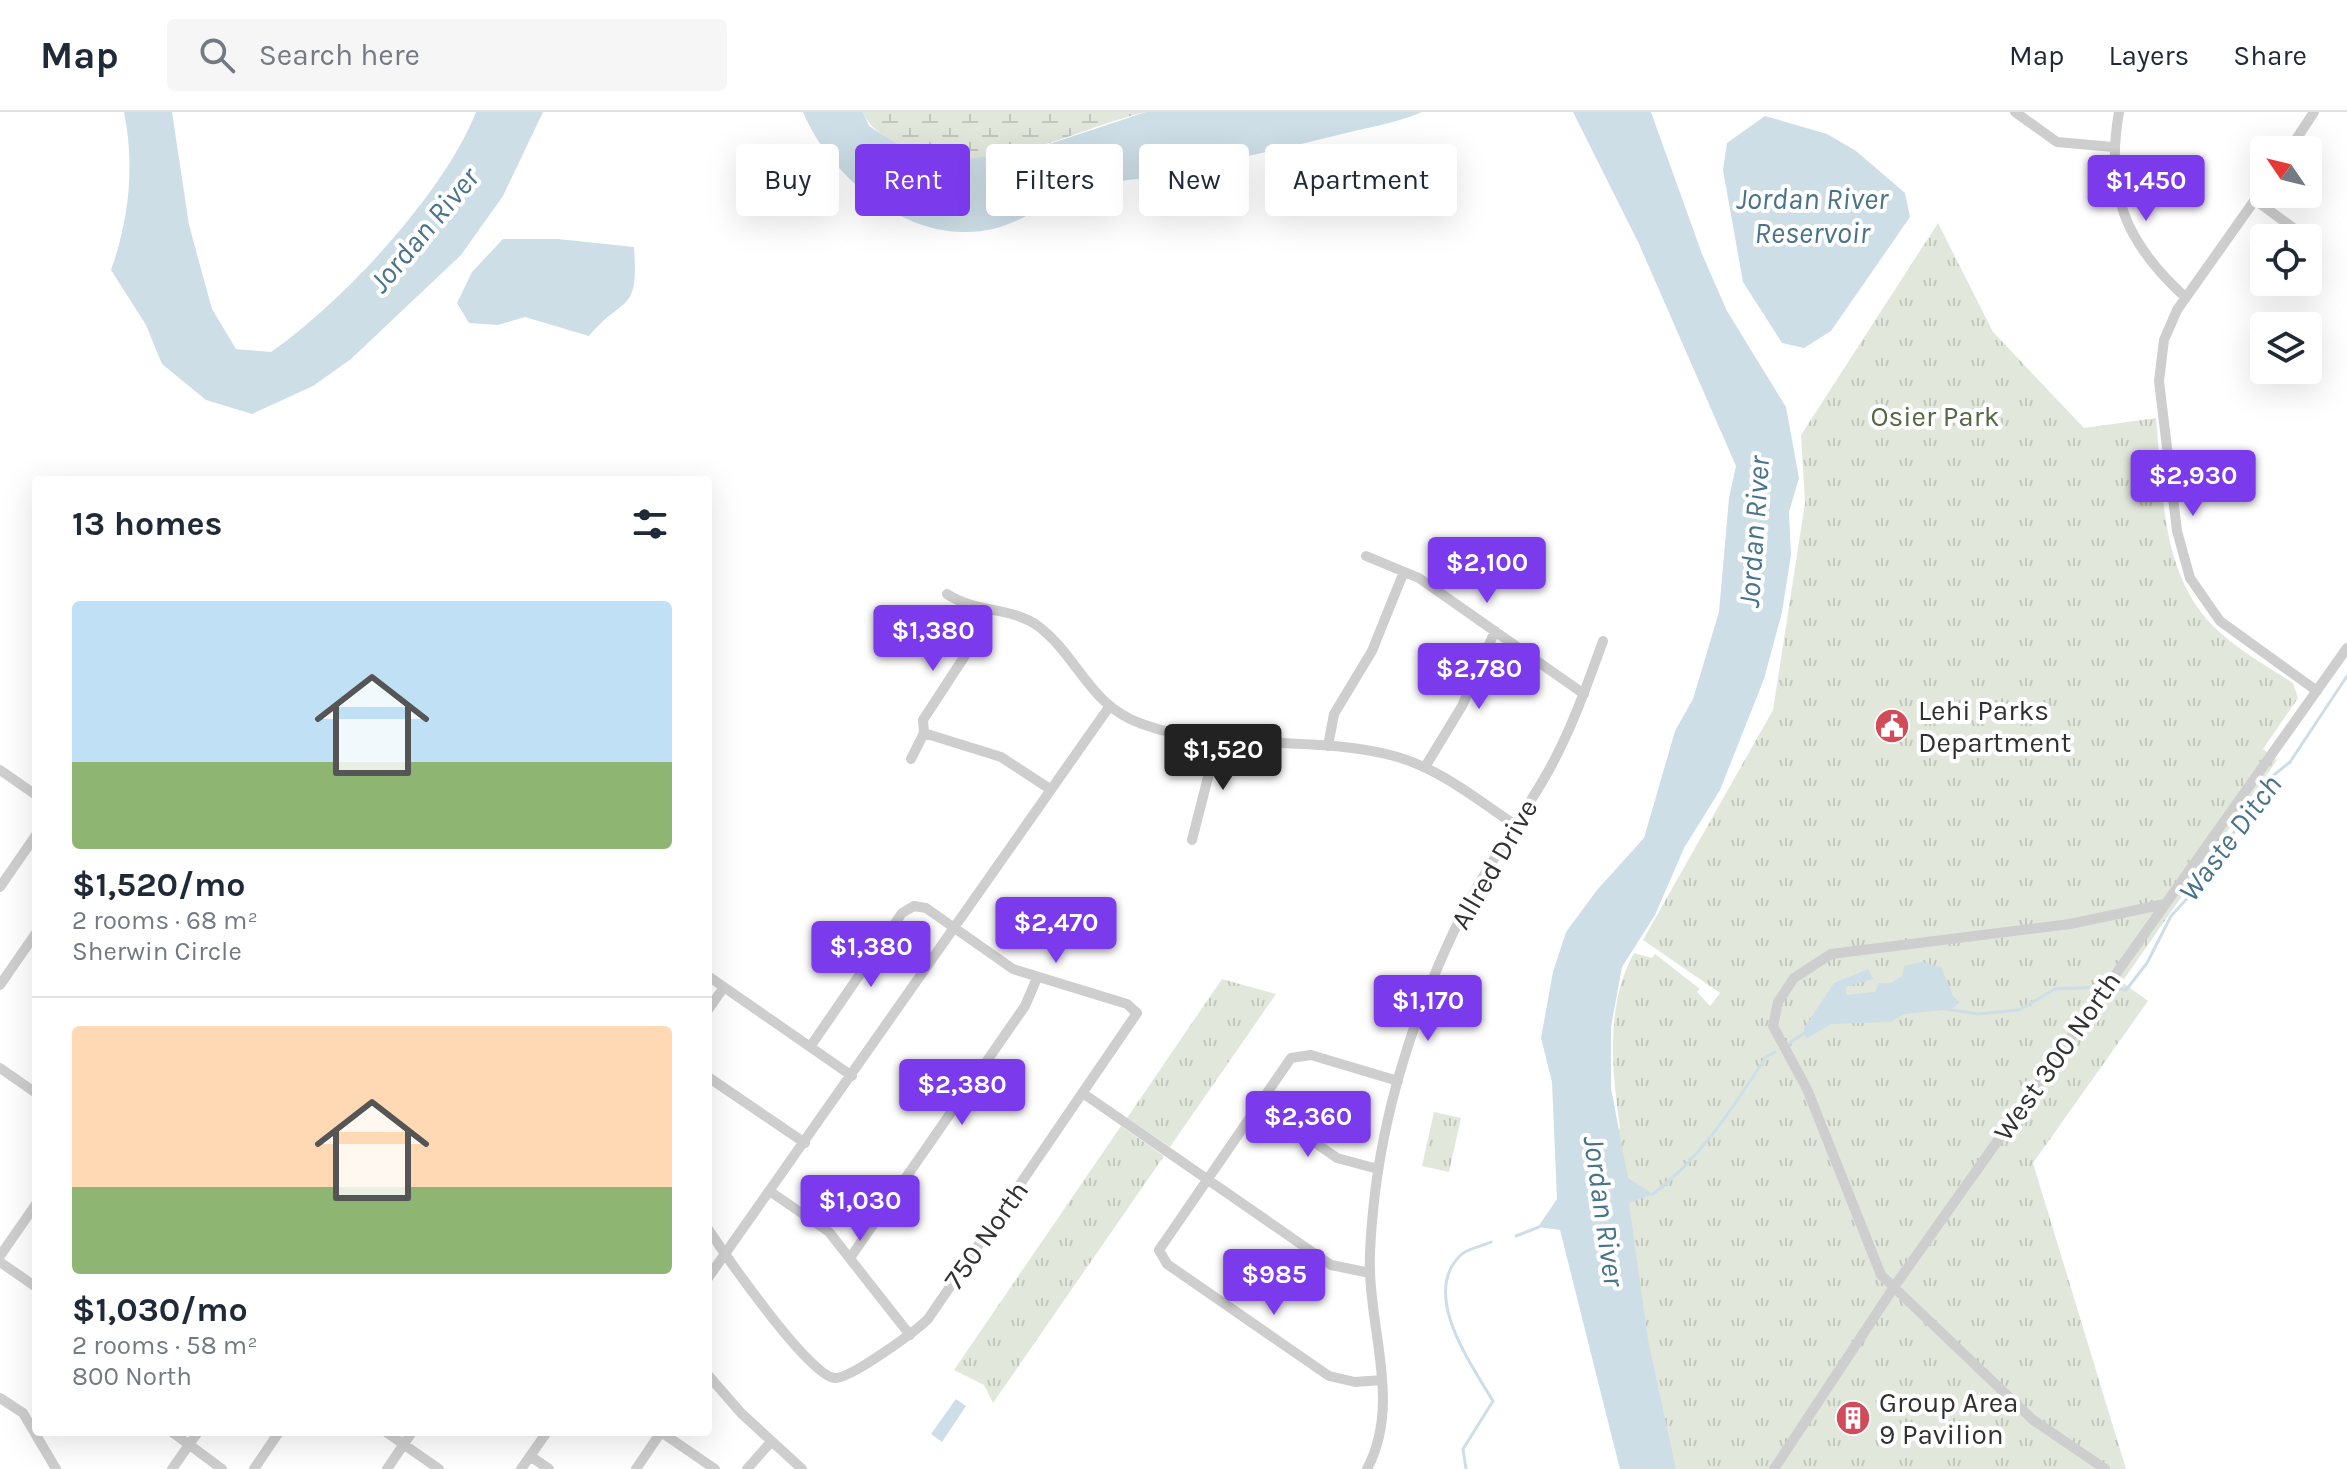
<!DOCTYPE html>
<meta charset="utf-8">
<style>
:root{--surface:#fff;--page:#f6f6f7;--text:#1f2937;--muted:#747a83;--line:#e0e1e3;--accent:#7c3aed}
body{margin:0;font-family:Karla,sans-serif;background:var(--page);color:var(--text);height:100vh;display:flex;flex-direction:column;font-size:30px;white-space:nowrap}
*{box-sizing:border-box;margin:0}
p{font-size:26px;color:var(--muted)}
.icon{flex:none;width:44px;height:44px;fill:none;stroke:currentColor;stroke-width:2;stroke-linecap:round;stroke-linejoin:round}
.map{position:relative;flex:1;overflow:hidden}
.drawer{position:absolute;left:32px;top:364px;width:680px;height:960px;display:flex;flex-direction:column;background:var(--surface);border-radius:8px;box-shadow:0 8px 32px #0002}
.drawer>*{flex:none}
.hud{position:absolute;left:736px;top:32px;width:760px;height:72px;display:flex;gap:16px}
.needle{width:52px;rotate:305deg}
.buttons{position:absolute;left:2250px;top:24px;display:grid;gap:16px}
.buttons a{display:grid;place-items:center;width:72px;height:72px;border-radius:8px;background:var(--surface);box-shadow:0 8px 32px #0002;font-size:40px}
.price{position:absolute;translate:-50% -68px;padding:0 18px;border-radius:8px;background:var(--accent);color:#fff;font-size:26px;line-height:52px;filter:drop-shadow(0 2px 4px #0008)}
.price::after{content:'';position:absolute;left:50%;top:48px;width:24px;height:18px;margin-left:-12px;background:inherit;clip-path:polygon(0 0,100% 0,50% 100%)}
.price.on{background:#222;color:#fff}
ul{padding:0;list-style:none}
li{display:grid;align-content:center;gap:16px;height:424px;padding:0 40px}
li+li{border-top:2px solid var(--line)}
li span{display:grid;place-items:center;height:248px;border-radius:8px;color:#555}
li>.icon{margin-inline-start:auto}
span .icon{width:144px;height:144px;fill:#fffc;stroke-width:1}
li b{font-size:34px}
h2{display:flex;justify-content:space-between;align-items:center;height:96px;padding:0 40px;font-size:34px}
.tag{padding:0 28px;border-radius:8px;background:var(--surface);box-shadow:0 8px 32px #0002;font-size:28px;line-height:72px}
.tag.on{background:var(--accent);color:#fff}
header{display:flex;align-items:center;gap:48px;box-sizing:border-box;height:112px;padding:0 40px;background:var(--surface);border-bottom:2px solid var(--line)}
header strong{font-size:38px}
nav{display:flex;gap:44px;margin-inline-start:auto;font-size:28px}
.search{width:560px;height:72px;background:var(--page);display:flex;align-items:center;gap:20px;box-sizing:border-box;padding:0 28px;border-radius:8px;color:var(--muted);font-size:30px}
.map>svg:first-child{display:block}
.grass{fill:url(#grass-tufts)}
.wetland{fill:url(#wetland-marsh)}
.water{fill:#cddee7}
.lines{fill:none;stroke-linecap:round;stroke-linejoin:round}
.stream{stroke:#cddee7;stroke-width:3}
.minor{stroke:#cecece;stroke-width:10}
.labels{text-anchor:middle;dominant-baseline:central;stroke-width:8;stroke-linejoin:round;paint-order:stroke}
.park-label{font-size:28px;fill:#566843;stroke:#fff}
.poi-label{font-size:28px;fill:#313131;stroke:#fff;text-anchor:start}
.street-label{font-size:28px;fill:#313131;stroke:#fff}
.water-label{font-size:30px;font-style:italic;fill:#48738b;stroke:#fff}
</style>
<header>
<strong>Map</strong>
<div class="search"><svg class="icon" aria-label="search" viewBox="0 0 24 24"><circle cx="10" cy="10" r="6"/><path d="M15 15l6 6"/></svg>Search here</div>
<nav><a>Map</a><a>Layers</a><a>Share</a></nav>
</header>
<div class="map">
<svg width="2347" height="1357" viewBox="0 0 2347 1357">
<defs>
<pattern id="grass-tufts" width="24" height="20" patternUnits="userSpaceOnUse" patternTransform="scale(2)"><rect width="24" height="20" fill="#e2e7dc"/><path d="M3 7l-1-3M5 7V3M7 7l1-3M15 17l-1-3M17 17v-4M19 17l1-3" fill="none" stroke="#c2c7bd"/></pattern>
<pattern id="wetland-marsh" width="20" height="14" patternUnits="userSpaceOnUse" patternTransform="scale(2)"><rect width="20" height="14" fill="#e2e7dc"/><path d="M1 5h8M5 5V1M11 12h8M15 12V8" fill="none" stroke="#c2c7bd"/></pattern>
</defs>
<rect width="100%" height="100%" fill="#fff"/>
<path class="grass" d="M1938 111 1993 220 2084 316 2156 306C2163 377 2160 460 2213 514 2236 537 2267 554 2293 571L2298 586 2263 637 2277 648 2122 870 2148 889 2033 1051 2126 1357H1671L1608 1032 1620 1016C1612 959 1605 893 1634 841L1652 846 1655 842 1700 877 1697 880 1710 894 1720 881 1643 828 1773 598 1805 391 1801 323Z
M1222 867 1276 882 1170 1035 1127 1006Z
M1434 1000 1461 1006 1449 1060 1422 1054Z
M1121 1014 1164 1044 993 1291 984 1273 954 1258Z"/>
<path class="wetland" d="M863 0H1146C1066 18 972 79 892 29 879 20 869 15 863 0Z"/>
<path class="water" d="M124 0H172L189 113 201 157 212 197 236 237 271 240C342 191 445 80 476 0H543L503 84 461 143 351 247 313 274 252 302 206 288 162 252 146 213 111 158C129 108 135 53 124 0Z
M803 0H863L869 14 910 40 959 48 1025 40 1146 0H1422C1394 12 1364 16 1334 24 1273 39 1212 52 1150 65 1127 69 1100 70 1078 78 1029 98 1007 126 948 119 886 111 826 55 803 0Z
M1573 0H1651L1702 142 1727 199 1786 295 1799 366 1789 400 1791 443 1782 500 1764 567 1720 678 1684 736 1655 803 1622 855 1611 915V976L1628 1066 1653 1082 1629 1091 1648 1228 1676 1357H1620L1560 1118 1538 1115 1557 1087 1552 970 1541 926 1553 860 1566 820 1597 778 1644 726 1675 619 1693 587 1719 500 1729 386 1736 354 1639 132Z
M1765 4 1827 22 1856 39 1905 81 1910 105 1831 219 1804 236 1782 231 1743 170 1723 58 1727 31Z
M503 127H558L634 135C639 203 624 182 589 224L525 205 498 213 469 211 457 191 472 160Z
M1922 850 1941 855 1953 884 1960 890 1952 897 1905 902 1890 910 1831 912 1806 927 1804 916 1834 871 1868 857 1873 867 1846 875V883L1875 880 1879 871H1891L1902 864 1904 854Z
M956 1287 966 1294 942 1330 931 1322Z"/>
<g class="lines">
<path class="stream" d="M2111 876 2126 878 2147 851 2171 804 2206 766 2264 671 2290 650 2347 564
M1939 896 1978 902 2019 898 2055 877 2101 875
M1788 932 1806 920
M1653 1082C1702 1045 1733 995 1766 945L1775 940
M1516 1124 1539 1115
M1466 1357 1463 1337 1493 1289C1471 1252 1419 1180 1462 1142 1469 1136 1483 1134 1491 1130"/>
<path class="minor" d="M2015 0 2057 30 2113 35
M2119 0C2105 80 2125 130 2184 184
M2289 38 2314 0
M2264 75 2177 198 2164 228 2159 269 2177 419 2190 466 2220 509 2317 579
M2255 88 2307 126
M1366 444 1419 466 1584 582
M947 482C975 501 1012 495 1038 514 1079 545 1088 593 1142 612 1222 641 1313 622 1394 644 1439 656 1476 687 1514 712
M924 621 1001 645 1050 677
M1328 634 1334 602 1372 539 1403 462
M911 647 924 621 923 608 970 536 982 498
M1425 655 1462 594 1495 519
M0 658 36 683
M1192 728 1218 626
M0 775 36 723
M708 864 852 964
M0 873 36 821
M708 898 724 875
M0 956 36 981
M708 965 805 1031
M1084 982 1331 1153 1370 1161
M1258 991 1337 1046 1378 1057
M771 1080 829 1120 910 1223
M708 1117C724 1141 810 1266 835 1266 850 1267 916 1219 928 1207L1137 901 1127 892 1013 857 926 796 914 794 902 801 810 935
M0 1144 36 1092
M850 1146 1025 894 1037 866
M0 1150 36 1175
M708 1166 1109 595
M708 1263 741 1301 802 1357
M1382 1268 1355 1270 1329 1264 1167 1152 1159 1138 1291 946 1311 943 1398 969
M0 1286 23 1301 56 1357
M172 1320 222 1357
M386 1320 439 1357
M661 1320 715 1357
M530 1344 549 1357
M172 1357 198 1320
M254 1357 279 1320
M387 1357 412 1320
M521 1357 547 1320
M636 1357 661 1320
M747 1357 770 1331
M1367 1357C1400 1295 1372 1226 1370 1160 1369 1134 1372 1107 1375 1081 1387 982 1421 882 1467 793 1492 746 1523 704 1549 658 1572 616 1587 573 1603 529
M1774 1357 1894 1175 2347 536
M2105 1357 2033 1308 1881 1163 1807 977 1773 914 1778 890 1794 866 1831 842 2070 812 2165 792"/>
</g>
<defs>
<g id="civic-disc" transform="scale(1.8)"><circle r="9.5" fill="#d14b58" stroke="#fff"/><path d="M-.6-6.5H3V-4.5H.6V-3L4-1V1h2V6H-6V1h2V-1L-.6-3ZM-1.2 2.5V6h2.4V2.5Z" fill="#fff"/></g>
<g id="building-disc" transform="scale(1.8)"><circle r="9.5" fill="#d14b58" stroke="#fff"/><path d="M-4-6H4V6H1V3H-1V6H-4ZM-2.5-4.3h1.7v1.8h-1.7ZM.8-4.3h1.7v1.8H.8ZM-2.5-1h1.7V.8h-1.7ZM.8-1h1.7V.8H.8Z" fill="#fff"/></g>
</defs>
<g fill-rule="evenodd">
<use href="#civic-disc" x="1892" y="614"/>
<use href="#building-disc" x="1853" y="1306"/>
</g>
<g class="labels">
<g class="park-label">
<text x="1935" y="304">Osier Park</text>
</g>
<g class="poi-label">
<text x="1918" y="598">Lehi Parks<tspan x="1918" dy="32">Department</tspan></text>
<text x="1879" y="1290">Group Area<tspan x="1879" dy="32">9 Pavilion</tspan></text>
</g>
<g class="street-label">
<text transform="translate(1494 752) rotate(-60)">Allred Drive</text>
<text transform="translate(2057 944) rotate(-55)">West 300 North</text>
<text transform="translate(986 1123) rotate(-55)">750 North</text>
</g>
<g class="water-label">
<text x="1812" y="87">Jordan River<tspan x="1812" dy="34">Reservoir</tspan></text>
<text transform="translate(424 118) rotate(-50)">Jordan River</text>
<text transform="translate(1754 420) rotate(-86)">Jordan River</text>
<text transform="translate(2230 726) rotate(-53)">Waste Ditch</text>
<text transform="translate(1604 1099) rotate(82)">Jordan River</text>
</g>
</g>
</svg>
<div class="buttons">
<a><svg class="needle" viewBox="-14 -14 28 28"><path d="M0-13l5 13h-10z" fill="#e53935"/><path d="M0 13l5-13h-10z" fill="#747a83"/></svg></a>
<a><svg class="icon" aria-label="locate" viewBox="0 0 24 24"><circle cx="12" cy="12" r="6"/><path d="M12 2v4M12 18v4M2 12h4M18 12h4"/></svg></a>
<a><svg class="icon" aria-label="layers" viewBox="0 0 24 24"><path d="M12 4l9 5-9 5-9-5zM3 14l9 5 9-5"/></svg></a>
</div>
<b class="price" style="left:2146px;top:111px">$1,450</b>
<b class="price" style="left:2193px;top:406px">$2,930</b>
<b class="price" style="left:1487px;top:493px">$2,100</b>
<b class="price" style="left:933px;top:561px">$1,380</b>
<b class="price" style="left:1479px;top:599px">$2,780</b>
<b class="price on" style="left:1223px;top:680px">$1,520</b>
<b class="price" style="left:1056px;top:853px">$2,470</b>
<b class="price" style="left:871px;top:877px">$1,380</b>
<b class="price" style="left:1428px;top:931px">$1,170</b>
<b class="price" style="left:962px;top:1015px">$2,380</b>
<b class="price" style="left:1308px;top:1047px">$2,360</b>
<b class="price" style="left:860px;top:1131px">$1,030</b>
<b class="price" style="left:1274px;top:1205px">$985</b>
<div class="hud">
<a class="tag">Buy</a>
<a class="tag on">Rent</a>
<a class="tag">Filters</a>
<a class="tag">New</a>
<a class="tag">Apartment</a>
</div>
<section class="drawer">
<h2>13 homes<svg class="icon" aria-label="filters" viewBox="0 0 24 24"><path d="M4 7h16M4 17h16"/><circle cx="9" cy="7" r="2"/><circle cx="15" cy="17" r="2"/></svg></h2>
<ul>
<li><span style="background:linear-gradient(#bfe0f5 65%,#8fb573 0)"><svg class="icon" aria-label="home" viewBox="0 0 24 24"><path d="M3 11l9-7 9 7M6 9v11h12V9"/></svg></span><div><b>$1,520/mo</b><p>2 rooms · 68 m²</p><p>Sherwin Circle</p></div></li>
<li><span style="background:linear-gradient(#ffd9b3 65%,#8fb573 0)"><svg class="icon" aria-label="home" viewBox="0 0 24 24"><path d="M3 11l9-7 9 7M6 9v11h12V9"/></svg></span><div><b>$1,030/mo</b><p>2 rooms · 58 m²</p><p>800 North</p></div></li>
</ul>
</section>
</div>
